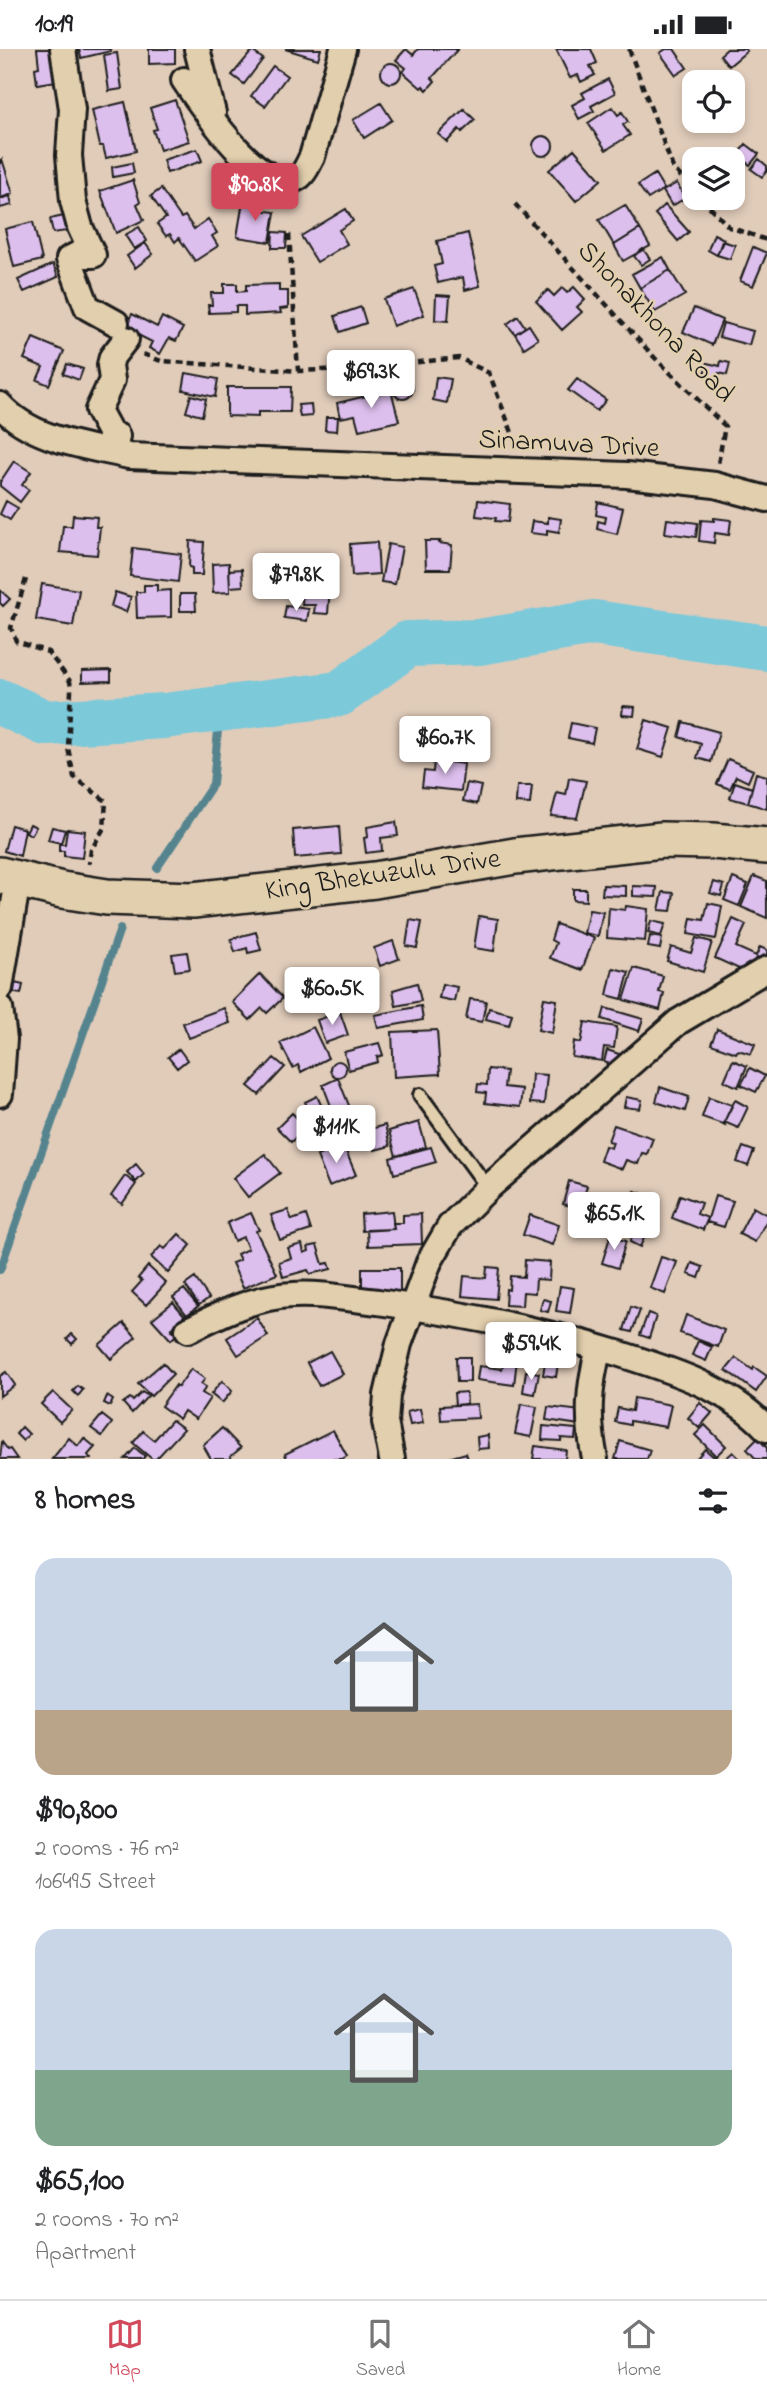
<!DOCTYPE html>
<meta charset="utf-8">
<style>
:root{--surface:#fff;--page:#f2f2f2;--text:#202124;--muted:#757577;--line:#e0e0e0;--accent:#d1495b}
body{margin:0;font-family:"Indie Flower",sans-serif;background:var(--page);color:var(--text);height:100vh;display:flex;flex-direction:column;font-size:26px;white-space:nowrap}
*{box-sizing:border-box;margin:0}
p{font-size:23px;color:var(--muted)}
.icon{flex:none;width:38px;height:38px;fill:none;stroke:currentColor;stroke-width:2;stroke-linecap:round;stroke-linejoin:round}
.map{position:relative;height:1410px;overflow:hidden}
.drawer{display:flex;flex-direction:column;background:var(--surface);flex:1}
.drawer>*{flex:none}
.fabs{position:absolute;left:682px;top:21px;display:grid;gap:14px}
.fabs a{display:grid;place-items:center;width:63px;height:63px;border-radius:14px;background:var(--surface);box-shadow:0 4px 10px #0003;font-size:35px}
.price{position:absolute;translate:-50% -60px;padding:0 16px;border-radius:7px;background:#fff;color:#222;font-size:23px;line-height:46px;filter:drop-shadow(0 2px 4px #0008)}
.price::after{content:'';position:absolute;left:50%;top:42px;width:21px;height:16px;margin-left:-10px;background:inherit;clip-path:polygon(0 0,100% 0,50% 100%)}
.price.active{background:var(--accent);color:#fff}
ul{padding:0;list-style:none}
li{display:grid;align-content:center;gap:14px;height:371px;padding:0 35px}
li span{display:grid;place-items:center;height:217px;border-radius:21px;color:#555}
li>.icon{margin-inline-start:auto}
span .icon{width:126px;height:126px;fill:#fffc;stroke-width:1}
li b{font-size:30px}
h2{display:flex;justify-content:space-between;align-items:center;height:84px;padding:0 35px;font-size:30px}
.status{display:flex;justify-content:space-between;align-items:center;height:49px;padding:0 35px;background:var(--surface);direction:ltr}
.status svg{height:19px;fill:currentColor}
.menu{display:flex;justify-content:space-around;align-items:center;height:98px;border-top:2px solid var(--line);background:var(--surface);font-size:19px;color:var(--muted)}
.menu a{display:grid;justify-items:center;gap:4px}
.menu .active{color:var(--accent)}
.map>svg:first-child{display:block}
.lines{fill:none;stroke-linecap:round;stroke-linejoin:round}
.stream{stroke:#55848e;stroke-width:8}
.river{stroke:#7bc9da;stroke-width:46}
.building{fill:#ddbfed;stroke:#1c1c1c;stroke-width:2}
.lane-casing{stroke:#1c1c1c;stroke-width:18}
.street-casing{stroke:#1c1c1c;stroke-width:30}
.secondary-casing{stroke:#1c1c1c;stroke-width:40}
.path{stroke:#1c1c1c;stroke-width:4.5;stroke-dasharray:7 5;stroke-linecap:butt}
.lane{stroke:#e2cfad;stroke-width:12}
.street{stroke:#e2cfad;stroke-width:24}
.secondary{stroke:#e2cfad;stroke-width:35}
.labels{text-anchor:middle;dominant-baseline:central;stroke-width:5;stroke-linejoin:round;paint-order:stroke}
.street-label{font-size:28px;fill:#1c1c1c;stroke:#e2cfad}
</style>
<div class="status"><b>10:19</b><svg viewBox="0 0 49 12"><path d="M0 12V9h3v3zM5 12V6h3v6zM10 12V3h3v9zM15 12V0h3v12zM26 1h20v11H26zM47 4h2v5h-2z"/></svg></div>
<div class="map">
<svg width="767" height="1410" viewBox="0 0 767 1410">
<rect width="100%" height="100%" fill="#e1ccba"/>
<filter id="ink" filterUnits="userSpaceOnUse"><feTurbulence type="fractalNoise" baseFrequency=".0143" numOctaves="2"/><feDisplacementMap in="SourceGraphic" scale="14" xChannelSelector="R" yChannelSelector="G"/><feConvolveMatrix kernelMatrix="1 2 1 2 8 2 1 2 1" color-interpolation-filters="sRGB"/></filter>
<g filter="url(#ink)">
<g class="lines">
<path class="stream" d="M157 819 213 735 220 660
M0 1221 120 880"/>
<path class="river" d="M0 653 46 674 164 667 339 645 408 595 479 593 594 574 767 599"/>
</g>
<path class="building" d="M37 0H53L57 32 37 35 35 19 39 18Z
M79 0H111V2L81 9Z
M149 0H175V14L149 15Z
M285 0H321L318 10Z
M406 0 413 6 418 0H458L432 29 435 32 427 41 423 37 421 39 403 23 406 19 396 11Z
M556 0H591L597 14 590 17 595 26 581 33 578 26 570 29Z
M666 0H674L687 19 676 26 660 4Z
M727 0H745L747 2 729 17 720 6Z
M252 2 263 10 244 35 232 26Z
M117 4 122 40 109 42 104 6Z
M381 24a10 10 0 1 1 20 0a10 10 0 1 1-20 0Z
M273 17 287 27 265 57 251 47Z
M608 30 615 44 591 57 594 62 579 70 572 56 585 49 582 44Z
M175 51 189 92 160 101 153 81 157 80 150 59Z
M125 53 136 102 106 109 103 97H100L92 61Z
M381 54 392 71 364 89 353 71Z
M612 58 618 66 622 63 628 73 623 76 630 86 606 101 588 74Z
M464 60 475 71 462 83 459 80 447 93 438 85Z
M533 97a10 10 0 1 1 20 0a10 10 0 1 1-20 0Z
M746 95 759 105 750 116 737 106Z
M197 100 202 112 167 124 163 111Z
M574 100 601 131 576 152 549 121Z
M2 110 13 145 0 149V111Z
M759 110 767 117V122L762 128 751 120Z
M132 114 134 124 113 128 112 118Z
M655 125 664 140 648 150 638 136Z
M133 131 140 153 137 155 144 171 116 184 100 142Z
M677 134 685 149 672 157 663 142Z
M161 140 181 169 185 167 194 180 208 170 217 184 212 187 218 197 195 212 179 189 175 193 170 185 166 187 157 175 166 169 151 147Z
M10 147 12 156 0 159V150Z
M243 152 259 155 258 161 275 163 270 193 237 188Z
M625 156 640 180 614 196 599 171Z
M665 156 689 183 678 192 655 165Z
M346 160 353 172 339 181 347 195 317 213 301 187Z
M64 167 67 182 53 184 50 170Z
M33 173 42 211 14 218 5 180Z
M139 178 147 192 134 200 125 186Z
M640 180 650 197 623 212 614 196Z
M273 183 287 184 286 199H272Z
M468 184 480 237 465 241 463 228 438 234 434 217 442 215 437 192Z
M714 185 724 190 717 206 708 201Z
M722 192 735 196 730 210 717 206Z
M145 194 153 205 135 219 127 207Z
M753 198 767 204 753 237 740 232Z
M643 200 650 210 641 216 634 207Z
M663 208 670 221 640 239 632 225Z
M53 215 58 228 24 243 18 231Z
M670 221 685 246 655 263 640 239Z
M224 235H237V243L246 242V236L279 235V242H288V259L280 260 281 264 245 266V257H236V263L209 264 208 256H212L211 244H224Z
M574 238 585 250 577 258 582 263 562 281 536 252 548 241 554 247 562 239 567 244Z
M414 240 424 266 393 277 384 250Z
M436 246 450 247 448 272 435 271Z
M361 258 366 274 340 283 335 267Z
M694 259 722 271 712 296 683 283Z
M132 265 157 278 162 268 183 279 176 292 169 289 160 305 149 299 152 293 124 279Z
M518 267 525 278 515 285 507 275Z
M723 274 753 282 749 296 719 288Z
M529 276 538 290 524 299 515 285Z
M33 289 64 302 49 336 37 331 43 318 24 310Z
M721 312 730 314 727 326 719 324 718 331 704 327 707 314 720 317Z
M67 315 83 320 79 331 63 325Z
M186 324 218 330 215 348 183 341Z
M436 328 451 330 447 354 433 351Z
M393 340a10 10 0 1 1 20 0a10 10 0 1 1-20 0Z
M577 330 606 351 597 362 568 341Z
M227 338H291L290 363H258V368L227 367Z
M391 341 399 372 359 381 355 366 340 369 337 354Z
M191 346 206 350 202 367 186 363Z
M311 355 312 367 300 368 298 356Z
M326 368H338L337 382 325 381Z
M14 412 31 423 22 436 29 441 20 453 0 437V433Z
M478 451 510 455 508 473 495 472 496 469 476 467Z
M6 452 18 459 10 471 0 465Z
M598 453 623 459 617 485 597 480 598 472 605 474 606 468 596 466Z
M73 466 97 468 96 478H100L97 506 60 503 63 477H72Z
M548 468 561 470 559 483 547 481V486L530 484 532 472 548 474Z
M714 469 731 471 729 486 715 484 714 494 699 492 701 471 714 472Z
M667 470 698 474 696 488 665 484Z
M190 492 204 493 202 526H192V519L189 518Z
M425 492H440L439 494 452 496 450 520H426Z
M377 493 379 525 352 527 350 495Z
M388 495 402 498 395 535 381 533Z
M133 499 181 505 178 533 130 527Z
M229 514 230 543 213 544 212 515Z
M242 520 243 537 230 538 229 521Z
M304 520 331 521 328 565 314 564 315 556H302Z
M42 535 79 541 73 577 36 571Z
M144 536H157V542L171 541V568L137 569 136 543H144Z
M0 541 10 550 3 557 0 554Z
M115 543 131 548 126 563 111 557Z
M180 545H195L196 562H180Z
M286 557 309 560 307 572 284 569Z
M111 621V632L82 633V622Z
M623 657 635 658 634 667 622 666Z
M646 671 672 679 663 708 637 700Z
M683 673 719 683 711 713 697 709 701 695 679 688Z
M571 674 595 679 592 694 568 689Z
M728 710 753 721 748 733 736 727 730 740 717 735Z
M434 711 464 715 461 742 422 738 424 722 433 723Z
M756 724 767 727V760L748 754Z
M569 729 586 732 577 769 551 767 557 744 566 746Z
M735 733 752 739 748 754 730 749Z
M467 734 481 737 477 755 463 752Z
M517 737H532L530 755 516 754Z
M396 773 398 787 381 789 382 802 366 804 364 789 368 788 367 778Z
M30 775 36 778 31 786 26 783Z
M11 776 25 780 20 807 4 802Z
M339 777 341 805 295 809 293 781Z
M52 778 65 781 61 794 48 791Z
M67 780 85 782 82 809 64 807V802H59V795H65Z
M754 827 767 832V869L741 858Z
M733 829 748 835 739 857 724 851Z
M714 833 724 836 721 847 710 844Z
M603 836 626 837V847L602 846Z
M633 837 657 838 656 848 633 847Z
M573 840H586V852L573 851Z
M663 843 674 844 671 862 659 861Z
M708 854 722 857 716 890 688 885 691 869 704 871Z
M626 857 648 860 645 892 607 889 609 859 625 861Z
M589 861 603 863 598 887 584 884Z
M479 867 498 870 494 902 474 899Z
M733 870 746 876 736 898 756 907 760 898 767 901V914L757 909 750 925 715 909Z
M410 871 422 873 417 899 406 897Z
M651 872 665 875 661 887 648 884Z
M556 875 594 889 582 921 550 909 556 894 551 891Z
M256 883 261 901 248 904 247 899 235 903 231 890Z
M650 887 662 889 660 900 648 898Z
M696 889 712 893 703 923 667 912 671 898 691 904Z
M393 892 399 910 380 917 374 899Z
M187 903 190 920 175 922 172 905Z
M613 919 629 923 622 950 607 946Z
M634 919 663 927 659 943 664 944 660 961 624 951Z
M260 925 283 949 267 964 262 959 250 971 232 953Z
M15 934 23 936 21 945 14 944Z
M367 934 371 950 357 952 354 937Z
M417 934 421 952 396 957 393 941Z
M442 935 457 938 454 952 439 949Z
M544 949 557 951 552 984 538 981Z
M470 950 486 952 482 973 466 970Z
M421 957 423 971 378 979 375 966Z
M224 959 230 974 189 989 183 974Z
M489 959 512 965 509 976 486 970Z
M605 959 643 970 639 982 602 970Z
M340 963 348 986 325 994 317 971Z
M585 973 617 978 614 999 604 998 602 1012 572 1008 574 992 581 994Z
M313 978 328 1009 301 1023 298 1016 293 1019 280 994Z
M717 980 755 995 751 1005 738 1001 736 1004 711 995Z
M437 981 440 1025 394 1028 392 983Z
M379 994 383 1006 377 1008 378 1013 349 1021 344 1003Z
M179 1000 187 1011 177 1019 168 1008Z
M607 1001 619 1005 616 1017 604 1013Z
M274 1009 285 1018 259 1046 248 1037Z
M733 1011 747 1017 738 1038 724 1032Z
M330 1020a8 8 0 1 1 16 0a8 8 0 1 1-16 0Z
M750 1019 765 1027 756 1043 741 1036Z
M488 1020 506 1022 504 1038 522 1040 520 1058 485 1054 486 1044 477 1043 478 1035 487 1036Z
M532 1025 547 1026 544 1055 530 1054Z
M338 1029 350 1059 359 1057 363 1071 339 1078 323 1036Z
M660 1038 689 1048 685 1062 656 1053Z
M317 1047 328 1071 316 1077 305 1053Z
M626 1048 642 1051 640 1060 624 1058Z
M709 1048 732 1056 724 1073 725 1076 702 1068Z
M735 1051 748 1058 738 1079 724 1073Z
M292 1064 306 1078 291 1093 277 1079Z
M419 1073 426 1098 396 1107 389 1082Z
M385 1076 390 1097 375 1101 370 1080Z
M614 1076 653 1089 647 1105 642 1104 638 1115 626 1111 622 1120 600 1112 605 1097 611 1099 613 1093 608 1092Z
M343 1095 356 1126 329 1137 317 1107Z
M431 1098 436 1113 394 1125 390 1109Z
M743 1098 754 1102 748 1117 737 1113Z
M265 1105 280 1124 248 1148 233 1129Z
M136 1115 144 1125 136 1133 127 1123Z
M125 1127 136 1135 122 1155 111 1147Z
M569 1132 587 1137 584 1147 596 1150 592 1163 563 1155Z
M635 1142 649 1147 644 1162 630 1157Z
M680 1146 701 1154 697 1165 708 1169 703 1181 672 1169Z
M715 1147 733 1152 724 1178 707 1173Z
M753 1158 767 1166V1171L755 1193 739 1185Z
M288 1161 292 1171 306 1166 311 1181 280 1191 271 1166Z
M392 1162 394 1180 362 1182 361 1165Z
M251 1164 259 1181 256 1182 277 1225 243 1239 232 1214 240 1211 237 1205 248 1200 243 1188 234 1192 227 1174Z
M421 1165 422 1195 368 1197 367 1181 394 1180 393 1174H403V1166Z
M530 1166 559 1176 552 1196 523 1186Z
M635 1182 645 1187 640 1198 630 1193Z
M179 1185 191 1196 168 1224 151 1208 161 1197 165 1200Z
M610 1188 626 1192 618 1219 602 1214Z
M302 1195 304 1204 309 1202 308 1198 317 1196 323 1215 329 1214 331 1220 310 1225 308 1221 283 1228 279 1213 291 1209 288 1199Z
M661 1208 677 1213 665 1245 650 1239Z
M525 1211 550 1213 549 1231 536 1230 535 1244 523 1243 522 1257 505 1256 506 1240 509 1241 510 1227 524 1228Z
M692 1214 703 1218 699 1229 688 1225Z
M148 1217 166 1234 146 1256 132 1243 142 1232 138 1229Z
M487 1218 499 1219 496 1250 462 1247 464 1227 486 1229Z
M362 1219H400V1242H362Z
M195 1229 209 1249 199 1256 185 1236Z
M560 1237 574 1239 570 1264 556 1262Z
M184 1240 198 1257 187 1266 173 1248Z
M543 1250 551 1252 548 1263 540 1261Z
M173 1253 185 1267 171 1280 176 1286 171 1291 152 1270Z
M631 1258 640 1261 632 1283 624 1281Z
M648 1264 656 1267 649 1289 640 1286Z
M686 1266 724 1281 718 1298 680 1284Z
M257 1269 268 1287 238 1306 227 1289Z
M124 1274 136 1288 111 1310 99 1296Z
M72 1285 77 1290 72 1295 67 1290Z
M698 1292 712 1298 706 1312 692 1306Z
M330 1302 343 1325 319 1337 307 1314Z
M456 1308H470V1333H457Z
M504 1308 517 1310 514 1336 477 1331 479 1317 502 1320Z
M736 1309 753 1321 754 1318 767 1327 756 1343 726 1321Z
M545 1313 558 1314 556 1328 543 1326Z
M163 1314 173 1325 151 1347 138 1335Z
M191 1320 205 1330 201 1335 206 1338 202 1344 210 1349 196 1370 184 1362 179 1370 161 1357 176 1336 178 1338Z
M526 1322 539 1324 535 1345 523 1343Z
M6 1323 15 1336 0 1347V1327Z
M222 1332 232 1342 222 1354 211 1345Z
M78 1337 83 1341 78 1347 73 1342Z
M53 1343 72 1361 60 1373 41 1355Z
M142 1343 148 1347 132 1364 123 1354 130 1349 133 1352Z
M466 1343 467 1355 455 1356 454 1344Z
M107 1347 113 1351 110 1357 104 1354Z
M634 1349 671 1356 666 1378 630 1372V1376L615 1373 618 1359 632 1362Z
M700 1354 712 1364 699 1379 688 1369Z
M477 1355 478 1369 441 1371 440 1357Z
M521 1355 537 1358 531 1388 515 1385Z
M548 1358 582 1362 580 1376 546 1371Z
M420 1360 423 1374 410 1376 407 1363Z
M102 1366 112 1374 102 1387 91 1379Z
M172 1371 184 1380 156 1410H152L133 1394 143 1382 154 1391Z
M705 1376 726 1397 716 1407 695 1386Z
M543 1377 576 1380 575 1390 561 1389V1392L542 1391Z
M22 1378 29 1385 23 1392 16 1385Z
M222 1379 241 1399 230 1408 231 1410H211L203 1396Z
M333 1381 347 1407 342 1410H287L285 1405Z
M488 1386 489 1399 478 1400 477 1388Z
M69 1389 78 1397 84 1389 95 1398 88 1406 91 1410H52Z
M758 1389 767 1399V1410H756L747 1400Z
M620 1392 650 1401 647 1410H615Z
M2 1393 8 1401 10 1400 17 1410H0Z
M535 1397 566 1401 565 1410H533Z
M135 1399 145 1407 143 1410H125Z
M705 1400 716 1410H696Z
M733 1403 740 1410H725Z
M466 1404 468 1410H445Z"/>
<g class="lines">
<g class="lane-casing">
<path id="lane" d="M420 1046 488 1139"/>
</g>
<g class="street-casing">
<path id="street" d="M63 0 72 60 69 106 73 152 80 178 93 206H77L69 210 87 258 116 274
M197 0 213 64
M184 31C200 54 265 154 300 127 306 122 308 115 312 108L343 0
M0 356C32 391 85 397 129 407L627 426 715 436 767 450
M114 403 117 387 111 385 98 361 112 331 110 316 112 308 126 290
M0 939 18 831
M0 959 4 990 0 1045
M188 1281C220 1265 256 1247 293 1246 321 1244 350 1250 378 1253 459 1264 539 1280 617 1304 670 1321 728 1338 767 1380
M392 1410 385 1373 387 1346 399 1295 429 1213 450 1177 488 1139 678 973 767 920
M595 1410C587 1369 588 1340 599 1299"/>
</g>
<g class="secondary-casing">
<path id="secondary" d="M0 826 62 841 107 848 193 851 375 831 515 807 662 791 713 792 767 797"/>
</g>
<path class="path" d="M629 0 673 119 695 143
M701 149 729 178 767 191
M515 155 655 309 725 377 718 415
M289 185 298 322
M143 305 161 312 298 322 350 320 459 309 489 324 518 399
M26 530 11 579 16 592 48 603 70 632 71 642 68 699 74 728 106 752 104 779 91 801 89 815"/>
<use href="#lane" class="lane"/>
<use href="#street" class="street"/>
<use href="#secondary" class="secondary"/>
</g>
</g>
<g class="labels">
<g class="street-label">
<text transform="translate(655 274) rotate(46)">Shonakhona Road</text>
<text transform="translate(569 396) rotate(3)">Sinamuva Drive</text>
<text transform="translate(383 827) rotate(-8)">King Bhekuzulu Drive</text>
</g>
</g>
</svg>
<div class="fabs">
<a><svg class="icon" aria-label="locate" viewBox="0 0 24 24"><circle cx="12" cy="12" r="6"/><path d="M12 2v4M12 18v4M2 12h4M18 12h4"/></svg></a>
<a><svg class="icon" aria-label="layers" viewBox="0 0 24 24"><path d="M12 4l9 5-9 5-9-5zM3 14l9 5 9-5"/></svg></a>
</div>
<b class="price active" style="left:255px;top:174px">$90.8K</b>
<b class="price" style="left:371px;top:361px">$69.3K</b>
<b class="price" style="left:296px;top:564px">$79.8K</b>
<b class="price" style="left:445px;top:727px">$60.7K</b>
<b class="price" style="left:332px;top:978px">$60.5K</b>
<b class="price" style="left:336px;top:1116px">$111K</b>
<b class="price" style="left:614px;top:1203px">$65.1K</b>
<b class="price" style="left:531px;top:1333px">$59.4K</b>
</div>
<section class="drawer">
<h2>8 homes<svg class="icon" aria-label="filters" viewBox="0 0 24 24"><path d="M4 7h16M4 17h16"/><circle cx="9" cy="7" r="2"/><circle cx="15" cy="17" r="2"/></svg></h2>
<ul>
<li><span style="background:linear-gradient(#c9d6e8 70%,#b9a48a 0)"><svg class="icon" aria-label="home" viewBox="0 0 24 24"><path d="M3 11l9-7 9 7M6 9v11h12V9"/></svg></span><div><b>$90,800</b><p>2 rooms · 76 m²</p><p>106495 Street</p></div></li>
<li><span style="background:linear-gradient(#c9d6e8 65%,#7fa58c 0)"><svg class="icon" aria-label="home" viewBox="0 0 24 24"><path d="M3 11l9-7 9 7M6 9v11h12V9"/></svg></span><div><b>$65,100</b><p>2 rooms · 70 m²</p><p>Apartment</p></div></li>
</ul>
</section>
<nav class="menu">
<a class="active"><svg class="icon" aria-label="map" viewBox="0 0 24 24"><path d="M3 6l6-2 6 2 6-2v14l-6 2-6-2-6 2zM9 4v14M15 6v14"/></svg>Map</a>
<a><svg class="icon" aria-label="saved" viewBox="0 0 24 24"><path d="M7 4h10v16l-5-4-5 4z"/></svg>Saved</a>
<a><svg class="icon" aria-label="home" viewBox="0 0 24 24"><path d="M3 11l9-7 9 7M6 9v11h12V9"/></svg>Home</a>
</nav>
